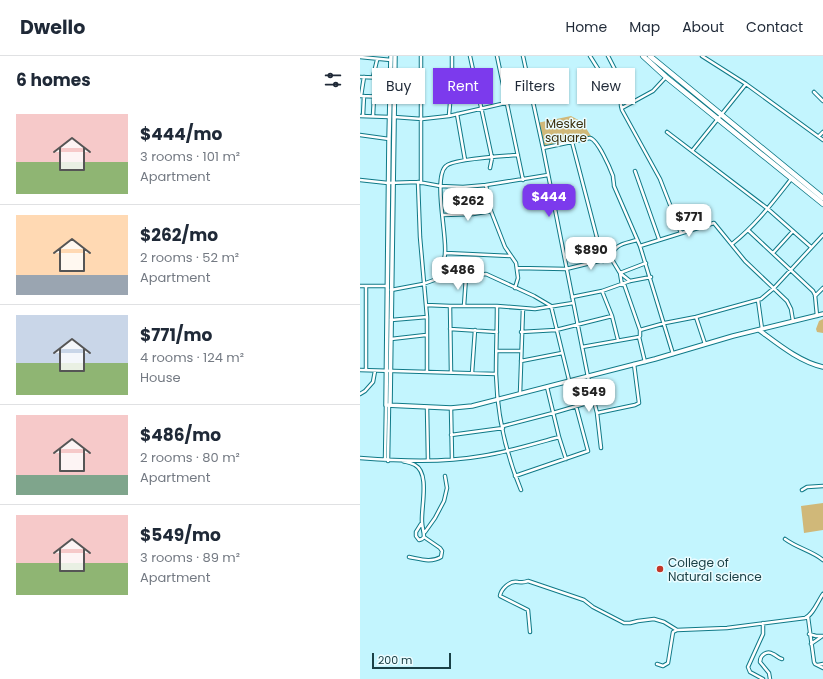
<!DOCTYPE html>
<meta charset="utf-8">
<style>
:root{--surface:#fff;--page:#f2f2f3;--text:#1f2937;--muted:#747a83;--line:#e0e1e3;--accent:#7c3aed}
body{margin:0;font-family:Poppins,sans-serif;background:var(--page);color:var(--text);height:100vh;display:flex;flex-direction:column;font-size:15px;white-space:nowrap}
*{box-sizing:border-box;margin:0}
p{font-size:13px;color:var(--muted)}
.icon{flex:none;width:22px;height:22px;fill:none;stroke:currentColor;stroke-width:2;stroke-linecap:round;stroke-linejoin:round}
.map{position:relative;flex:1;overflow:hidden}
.side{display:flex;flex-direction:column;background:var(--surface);width:360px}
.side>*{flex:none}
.guide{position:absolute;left:12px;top:12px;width:380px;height:36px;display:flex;gap:8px}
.scale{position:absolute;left:12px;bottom:10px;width:79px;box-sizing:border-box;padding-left:4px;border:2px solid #1a4046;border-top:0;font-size:11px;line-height:14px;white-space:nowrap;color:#1a4046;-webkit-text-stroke:3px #ebfcff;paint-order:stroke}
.price{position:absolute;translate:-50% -34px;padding:0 9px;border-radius:8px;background:#fff;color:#222;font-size:13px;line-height:26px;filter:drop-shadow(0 1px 2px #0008)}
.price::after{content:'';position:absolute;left:50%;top:24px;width:12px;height:9px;margin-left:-6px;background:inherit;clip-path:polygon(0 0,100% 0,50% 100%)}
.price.selected{background:var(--accent);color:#fff}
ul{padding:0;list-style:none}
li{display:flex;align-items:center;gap:12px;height:100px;padding:0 16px}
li+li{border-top:1px solid var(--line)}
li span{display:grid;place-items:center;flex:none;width:112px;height:80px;border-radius:0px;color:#555}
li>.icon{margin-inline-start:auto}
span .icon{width:48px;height:48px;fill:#fffc;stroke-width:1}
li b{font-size:17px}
h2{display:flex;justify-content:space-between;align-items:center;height:48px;padding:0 16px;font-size:17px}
.tag{padding:0 14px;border-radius:0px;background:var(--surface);box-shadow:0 1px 3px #0004;font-size:14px;line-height:36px}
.tag.selected{background:var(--accent);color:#fff}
header{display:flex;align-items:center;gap:24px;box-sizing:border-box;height:56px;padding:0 20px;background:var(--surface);border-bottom:1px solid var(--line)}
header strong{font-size:19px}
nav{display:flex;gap:22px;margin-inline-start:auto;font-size:14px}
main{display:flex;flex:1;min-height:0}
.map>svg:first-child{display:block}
.green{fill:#d0b879}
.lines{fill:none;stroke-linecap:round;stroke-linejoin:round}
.street-casing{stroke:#0f7987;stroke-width:4.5}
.secondary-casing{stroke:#0f7987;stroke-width:5.5}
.highway-casing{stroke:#0f7987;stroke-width:6}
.street{stroke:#fff;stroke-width:2.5}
.secondary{stroke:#fff;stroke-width:3.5}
.highway{stroke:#fff;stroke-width:4.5}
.poi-dot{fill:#c33628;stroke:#ebfcff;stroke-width:1.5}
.labels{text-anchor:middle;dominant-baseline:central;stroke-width:3;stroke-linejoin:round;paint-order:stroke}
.park-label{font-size:12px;fill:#3b2f0b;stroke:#ebfcff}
.poi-label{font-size:12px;fill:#1a4046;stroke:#ebfcff;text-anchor:start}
</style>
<header>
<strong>Dwello</strong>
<nav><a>Home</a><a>Map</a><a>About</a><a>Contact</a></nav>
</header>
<main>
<section class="side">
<h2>6 homes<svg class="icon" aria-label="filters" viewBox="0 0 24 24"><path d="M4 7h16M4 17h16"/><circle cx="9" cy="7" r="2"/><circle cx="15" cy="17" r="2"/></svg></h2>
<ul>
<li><span style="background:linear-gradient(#f6c9c9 60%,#8fb573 0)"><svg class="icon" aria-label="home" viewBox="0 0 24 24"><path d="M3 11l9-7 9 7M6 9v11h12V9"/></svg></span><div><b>$444/mo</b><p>3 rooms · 101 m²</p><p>Apartment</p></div></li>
<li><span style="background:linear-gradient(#ffd9b3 75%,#9aa5b1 0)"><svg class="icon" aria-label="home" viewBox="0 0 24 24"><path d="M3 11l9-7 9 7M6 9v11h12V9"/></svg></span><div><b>$262/mo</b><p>2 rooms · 52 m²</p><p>Apartment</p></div></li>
<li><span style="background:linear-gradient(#c9d6e8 60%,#8fb573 0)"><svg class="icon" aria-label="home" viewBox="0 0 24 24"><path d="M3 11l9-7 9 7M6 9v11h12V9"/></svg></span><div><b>$771/mo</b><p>4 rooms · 124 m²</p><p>House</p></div></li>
<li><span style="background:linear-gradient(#f6c9c9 75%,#7fa58c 0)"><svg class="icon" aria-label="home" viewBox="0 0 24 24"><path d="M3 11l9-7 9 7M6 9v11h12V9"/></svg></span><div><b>$486/mo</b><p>2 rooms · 80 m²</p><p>Apartment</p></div></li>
<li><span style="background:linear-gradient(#f6c9c9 60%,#8fb573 0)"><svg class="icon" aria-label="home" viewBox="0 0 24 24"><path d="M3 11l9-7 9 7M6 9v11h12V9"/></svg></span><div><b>$549/mo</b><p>3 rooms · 89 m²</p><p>Apartment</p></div></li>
</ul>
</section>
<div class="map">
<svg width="463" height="623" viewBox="0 0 463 623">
<rect width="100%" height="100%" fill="#c3f5fe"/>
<path class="green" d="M211 60 222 66 231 80 226 84 183 92 177 67Z
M463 263V277L457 276 456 273 459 265Z
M463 447V474L444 477 441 450Z"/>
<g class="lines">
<g class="street-casing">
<path id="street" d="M61 0V127
M110 0 132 102 130 112
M137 0 163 124
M163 0 183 92 228 321 237 357 241 392
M230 0 240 16
M248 0 265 33 266 39C260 45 260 47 262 54L300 123 321 177
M342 0 386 28 463 84
M0 1 31 4
M0 21 31 22
M13 21 17 4
M454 36 463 45
M0 40 30 41
M1 40 4 21
M262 52 293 35 306 21
M97 58 105 104
M89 59 92 25V0
M0 60 29 61
M3 60 4 40
M13 60 15 21
M34 61 62 63 89 60 172 41
M307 76 408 153 451 191
M0 79 29 83
M459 80 463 76
M212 86 243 205
M183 92 230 82C238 84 250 112 253 120 253 123 254 127 254 130L280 190 313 298
M332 95 386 28
M275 115 299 183
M0 124 28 127 58 126 80 130 103 131 126 129 188 119
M58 126 60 181 67 261V316
M126 129 131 155 145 191 156 207 158 222 155 232
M83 159 113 158 131 155
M389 175 453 235 455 239 457 260
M372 188C396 169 413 146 432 122
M280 190 354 167 385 205 427 245 431 253 433 265
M86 197 151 200
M413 197 433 175
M157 212 206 213 251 202
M260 217 286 207
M260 217 270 225
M77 223C80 215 85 205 85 197 87 179 73 121 86 110 93 103 145 100 158 99
M264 228 280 274
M262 229 260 217 251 202C255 187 264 188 277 184
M0 230H27
M31 234 63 228 77 223 126 218 174 240 191 250 209 324
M242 235 252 260 258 284
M455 240 463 232
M212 241 242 235 270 225 291 221
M398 244 402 273
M66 249 90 250H137L175 253 213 247
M90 250 91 316
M104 250 106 221
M137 250C137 272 136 295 136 318 137 357 146 398 161 434
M336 261 401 243 414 232 463 179
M31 264 67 261
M90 273 137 276
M161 276 196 274 252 260
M279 281 285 306
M31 283 66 279
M222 291 279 281 280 280V274L305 267 336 261 345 288
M137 295H161
M161 305 202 297
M0 314 136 318
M6 314V230
M112 317 115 274
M187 331 199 381 206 403
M0 338 5 335 13 326 15 315
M160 338 163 252
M67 351 68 404
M91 352 92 403
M237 357 275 349 279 347 274 308
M143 370 193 357 234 345
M91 379 143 372
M0 402C40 405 82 407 122 400 148 396 173 388 199 381
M25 404 26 349
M28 405 29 349
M43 405C46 406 52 407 55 409 70 417 61 451 62 466 62 471 64 475 64 481
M155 420 228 395 216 350
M442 434 447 431 463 430
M61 468 56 476V480L59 484 62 483 64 481
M65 476 75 462 84 445 87 432 85 420
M425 483C437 492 452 495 463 504
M49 501C60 503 71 507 81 501L82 495 80 492 64 481
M448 561 454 606 455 608 463 612
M403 567V578L388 611 390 616 403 623
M170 576 168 554 140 540C141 533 150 524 158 526 162 526 163 527 168 525L224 544 233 551 264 567H270L278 565 294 563 304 566 317 574
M449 578 456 580H463
M451 588 461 581
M297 608 303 610 308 607 313 576 317 574 367 572 445 562C453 559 458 545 463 538
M458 609 463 608
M410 623 409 617 400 606C400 599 407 594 413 598 416 599 418 602 422 603"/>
</g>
<g class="secondary-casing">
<path id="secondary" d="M31 0 29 83 26 349 91 352 112 350 295 303 373 280 463 258
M399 274C418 288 440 306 463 311
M30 349 35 0"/>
</g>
<g class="highway-casing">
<path id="highway" d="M283 0 306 21 463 148
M290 0 463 142"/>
</g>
<use href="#street" class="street"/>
<use href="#secondary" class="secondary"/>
<use href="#highway" class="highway"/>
</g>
<circle class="poi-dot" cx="300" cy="513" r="4"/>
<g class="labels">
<g class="park-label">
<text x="206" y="67">Meskel<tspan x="206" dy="14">square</tspan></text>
</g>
<g class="poi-label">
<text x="308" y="506">College of<tspan x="308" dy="14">Natural science</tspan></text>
</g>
</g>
</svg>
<div class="scale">200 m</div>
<b class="price selected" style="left:189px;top:162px">$444</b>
<b class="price" style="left:108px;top:166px">$262</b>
<b class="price" style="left:329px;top:182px">$771</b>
<b class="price" style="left:231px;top:215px">$890</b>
<b class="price" style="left:98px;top:235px">$486</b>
<b class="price" style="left:229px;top:357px">$549</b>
<div class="guide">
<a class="tag">Buy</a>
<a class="tag selected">Rent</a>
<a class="tag">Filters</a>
<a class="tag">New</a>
</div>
</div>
</main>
